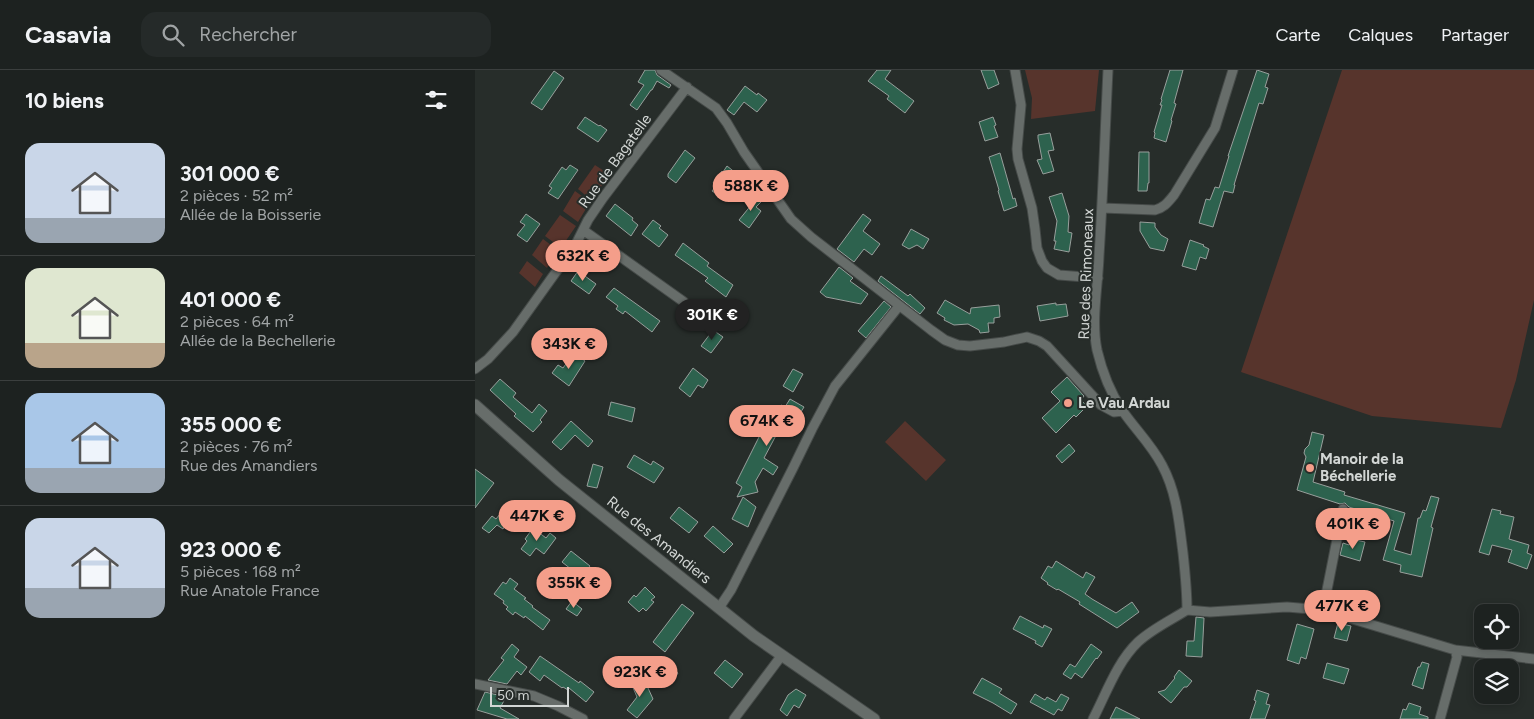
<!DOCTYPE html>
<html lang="fr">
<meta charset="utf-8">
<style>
:root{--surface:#1d2220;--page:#252a29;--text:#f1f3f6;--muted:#a0a4a5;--line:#3b3f3e;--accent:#f49e8a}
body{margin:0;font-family:Figtree,sans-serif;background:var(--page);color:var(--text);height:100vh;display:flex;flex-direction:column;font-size:19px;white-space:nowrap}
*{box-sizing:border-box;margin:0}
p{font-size:16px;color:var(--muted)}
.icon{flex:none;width:28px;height:28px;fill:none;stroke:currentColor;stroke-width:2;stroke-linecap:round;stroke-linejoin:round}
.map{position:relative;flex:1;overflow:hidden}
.side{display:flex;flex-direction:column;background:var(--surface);width:475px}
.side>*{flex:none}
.buttons{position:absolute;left:999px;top:534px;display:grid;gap:10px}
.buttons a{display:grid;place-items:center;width:45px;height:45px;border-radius:10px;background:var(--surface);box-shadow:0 2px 8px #0003,0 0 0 1px var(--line);font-size:25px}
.scale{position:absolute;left:15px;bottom:12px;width:79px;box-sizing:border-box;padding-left:5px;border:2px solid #d2d6d4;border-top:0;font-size:14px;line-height:18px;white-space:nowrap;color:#d2d6d4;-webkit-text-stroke:4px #272d2a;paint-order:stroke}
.price{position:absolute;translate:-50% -42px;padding:0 11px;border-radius:18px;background:var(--accent);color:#111;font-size:16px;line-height:32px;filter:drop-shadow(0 1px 2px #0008)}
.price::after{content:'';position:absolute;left:50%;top:30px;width:15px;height:11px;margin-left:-8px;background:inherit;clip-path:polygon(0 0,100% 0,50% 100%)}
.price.active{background:#222;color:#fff}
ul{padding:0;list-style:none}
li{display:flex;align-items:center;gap:15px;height:125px;padding:0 25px}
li+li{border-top:1px solid var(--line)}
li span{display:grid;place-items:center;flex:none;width:140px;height:100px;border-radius:15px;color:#555}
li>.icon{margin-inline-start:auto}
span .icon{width:60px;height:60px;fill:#fffc;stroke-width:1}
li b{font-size:21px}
h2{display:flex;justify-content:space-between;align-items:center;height:60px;padding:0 25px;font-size:21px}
header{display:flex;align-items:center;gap:30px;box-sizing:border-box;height:70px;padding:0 25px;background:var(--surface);border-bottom:1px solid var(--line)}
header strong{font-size:24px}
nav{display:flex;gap:28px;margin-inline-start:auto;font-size:18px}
.search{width:350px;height:45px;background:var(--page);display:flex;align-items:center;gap:12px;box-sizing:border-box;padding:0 18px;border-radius:15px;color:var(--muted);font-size:19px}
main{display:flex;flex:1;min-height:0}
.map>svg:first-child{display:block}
.green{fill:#57342c}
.building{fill:#2d624e;stroke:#989f9c}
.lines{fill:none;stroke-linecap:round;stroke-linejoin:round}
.minor-casing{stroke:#464b49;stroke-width:11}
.tertiary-casing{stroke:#464b49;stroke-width:13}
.minor{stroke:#676d6a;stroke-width:9}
.tertiary{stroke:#676d6a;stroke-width:11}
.poi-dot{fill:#f49e8a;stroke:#272d2a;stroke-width:2}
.labels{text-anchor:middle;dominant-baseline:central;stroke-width:4;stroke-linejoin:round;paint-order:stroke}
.street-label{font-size:15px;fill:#d2d6d4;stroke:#272d2a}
.poi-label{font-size:15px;font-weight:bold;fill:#d2d6d4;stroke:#272d2a;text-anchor:start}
</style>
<header>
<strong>Casavia</strong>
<div class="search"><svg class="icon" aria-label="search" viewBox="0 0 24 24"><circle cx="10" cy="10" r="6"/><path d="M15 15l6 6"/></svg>Rechercher</div>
<nav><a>Carte</a><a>Calques</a><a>Partager</a></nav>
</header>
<main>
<section class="side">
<h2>10 biens<svg class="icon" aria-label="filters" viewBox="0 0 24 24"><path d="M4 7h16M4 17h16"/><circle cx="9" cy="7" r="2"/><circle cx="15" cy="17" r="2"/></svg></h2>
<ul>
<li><span style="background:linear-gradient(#c9d6e8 75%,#9aa5b1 0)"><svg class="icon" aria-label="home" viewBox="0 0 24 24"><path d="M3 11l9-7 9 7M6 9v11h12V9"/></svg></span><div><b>301 000 €</b><p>2 pièces · 52 m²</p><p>Allée de la Boisserie</p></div></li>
<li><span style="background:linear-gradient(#dfe7d0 75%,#b9a48a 0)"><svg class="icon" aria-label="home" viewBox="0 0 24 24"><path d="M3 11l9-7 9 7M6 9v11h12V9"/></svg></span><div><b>401 000 €</b><p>2 pièces · 64 m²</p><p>Allée de la Bechellerie</p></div></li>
<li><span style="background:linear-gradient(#a9c7e8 75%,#9aa5b1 0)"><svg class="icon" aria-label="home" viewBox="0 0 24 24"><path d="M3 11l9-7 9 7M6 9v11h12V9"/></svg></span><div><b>355 000 €</b><p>2 pièces · 76 m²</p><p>Rue des Amandiers</p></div></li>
<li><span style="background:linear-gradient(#c9d6e8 70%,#9aa5b1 0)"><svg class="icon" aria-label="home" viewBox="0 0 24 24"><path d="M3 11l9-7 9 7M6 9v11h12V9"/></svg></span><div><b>923 000 €</b><p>5 pièces · 168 m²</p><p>Rue Anatole France</p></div></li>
</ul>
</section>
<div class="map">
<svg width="1059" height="649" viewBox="0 0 1059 649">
<rect width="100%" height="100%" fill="#272d2a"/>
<path class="green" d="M550 0H624L620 41 556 49 557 28Z
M867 0H1059V230L1041 310 1026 358 897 346 766 302Z
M120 95 135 105 116 130 103 119Z
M100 121 115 132 103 152 88 141Z
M85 145 101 156 86 178 70 166Z
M68 169 84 181 72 198 57 185Z
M52 191 68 204 60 217 44 203Z
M430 351 471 390 451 411 410 372Z"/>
<path class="building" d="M170 0H180L182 5 196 15 194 18 182 11 177 20H176L162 40 155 35 169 15 163 12Z
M402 0H416L410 9 439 31 430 43 412 29 414 26 393 11Z
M506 0H519L524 14 513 19Z
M695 0H708L699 33 701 34 696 50 697 51 691 72 679 68 680 63 679 62 687 35H685L687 30 686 29Z
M782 0 794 4 790 17 793 18 788 34 784 33 759 115H760L758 123 749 121 738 157 724 153 731 129 735 130 740 117 744 118 754 86H753Z
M79 1 89 8 67 40 56 33Z
M270 16 282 25 283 23 292 30 282 42 269 32 259 45 252 40Z
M110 47 124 56 125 55 132 60 123 72 102 58Z
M518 47 521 55 519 56 523 67 510 71 504 52Z
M575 63 579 80 573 81 579 101 568 104 562 90 567 89 563 68V65Z
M210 80 220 88 201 113 193 107V104Z
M664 82H674V113H673L672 121H663Z
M525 83 538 129 540 128 542 136 529 141 523 121 524 120 514 87Z
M95 95 103 100 83 129 73 123 77 118 74 116 87 97 91 100Z
M252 96 262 104 246 127 237 121 241 116 238 113 247 101 248 102Z
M587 123 594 146 593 162 597 163 594 182 579 179 581 171H579L582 151 574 127Z
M277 124 286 132 281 137 286 141 274 158 264 150 277 134 272 131Z
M140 134 158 148 157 150 163 155 156 166 131 146Z
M51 144 65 154 52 172 42 165 50 155 45 152Z
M388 144 396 150 388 161 405 174 397 185 389 179 379 192 362 179Z
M178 150 186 156 184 158 193 165 184 177 167 164Z
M665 152 680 153V157L686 165 693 169 689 181 675 178 665 161Z
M436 159 454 169 448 179 442 175 434 179 427 175Z
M715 170 729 175 728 176 734 179 731 189 725 187 721 200 707 196Z
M208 173 234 193 232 196 258 215 251 227 230 211 233 208 200 185Z
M364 197 378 208 375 211 393 224 386 234 351 227 345 222Z
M103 201 121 214 114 224 96 211Z
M406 206 433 226 435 224 450 238 445 244 403 211Z
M139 218 185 251 177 262 150 241 148 244 141 239 143 236 131 227Z
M470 230 495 244 496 238 524 235 525 247 519 248V253H513L514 262 505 263 504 260 493 254 479 255 469 250 470 248 462 243Z
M409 231 416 237 391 268 383 261Z
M581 233V235L591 234 593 246 565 251 562 236Z
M238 260 248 267 236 283 226 276Z
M99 283 110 291 94 316 77 303 83 295 88 298Z
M218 298 233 310 228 318 223 315 215 327 204 318Z
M318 299 328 304 318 322 308 316Z
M592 307 609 326 606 330 612 336 601 347 599 345 581 363 567 348 585 331 576 322Z
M25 309 41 323 38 327 57 343 64 334 72 341 65 350 67 352 58 362 39 346 41 344 15 320Z
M315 329 329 337 314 361 306 356 289 388 303 397 298 405 288 398 280 412 283 422 262 427 267 417 261 413 287 361 306 335 310 337Z
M136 332 160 338 157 352 133 345Z
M96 351 118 371 113 377 100 365 86 380 77 372Z
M837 362 849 365 838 412 870 422 869 425 930 443 919 480 936 485 943 448H945L948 440 951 441 956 426 964 428 956 457 958 458 947 507 925 502 926 495 908 490 919 451 874 437 870 433 865 434 822 420 831 387 829 383 830 379 834 375Z
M594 374 600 381 587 393 581 386Z
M159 385 176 395 178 391 189 398 179 413 152 397Z
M118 394 128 397 122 418 112 416Z
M0 399 19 413 0 438Z
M268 427 281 437 273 457 257 449Z
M34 436 44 445 37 454 34 451 28 459 22 455 14 463 7 458 17 446 21 449 29 439 31 440Z
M204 437 223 452 214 463 195 448Z
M1017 439 1026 441 1025 444 1039 447 1034 469 1054 475 1052 483 1057 485 1052 499 1033 492 1037 480 1017 475 1014 485 1004 482Z
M238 456 258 474 249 483 229 466Z
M58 458 71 468 75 463 81 468 69 484 61 478 55 486 46 479 52 471 50 469Z
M876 469 890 472 885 491 865 485 868 473 874 475Z
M96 481 115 496 106 507 87 492Z
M581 491 608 508 611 502 620 507 610 524 617 529 641 543 657 532 664 542 642 558 604 534 605 532 583 519 582 520 572 514 573 513 566 508 573 496 577 498Z
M35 508 43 514 39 519 51 528 49 529 58 536 57 537 75 550 68 560 50 546 49 548 40 542 38 545 31 539 33 537 28 533 29 531 19 524 28 512 31 514Z
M170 517 180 527 176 530 179 532 171 541 168 538 164 542 153 532 159 525 161 527Z
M97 531 107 539 102 546 91 539Z
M207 534 219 543 190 582 178 572Z
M545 546 568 558 569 555 577 559 567 577 560 573 561 571 538 559Z
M721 547 729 548 727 587 711 586 712 571H719Z
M863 553 876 556 872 571 859 568Z
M822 554 839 559 831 589 826 587 824 594 812 590Z
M37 574 44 580 39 587 52 597 46 605 42 601 32 614 13 610 29 590 26 588Z
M616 574 627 582 622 589 621 588 607 608 600 603 596 609 588 604 595 594 600 597Z
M65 586 104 613 105 611 119 622 111 632 94 618 93 620 88 617 87 618 69 605 65 611 54 602Z
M250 590 268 604 257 618 239 603Z
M947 592 954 594 948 619 937 615 943 597H945Z
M852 593 874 599 869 614 848 608Z
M192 595 203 603 197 611 186 603Z
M704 600 717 611 712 617H709L696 633 683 622 690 620 700 608 699 607Z
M168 607 178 629 162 648 152 640 162 627 156 613Z
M507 608 527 619 524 623 542 634 536 644 518 633 498 623Z
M321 619 331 625 324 638 319 635 312 646 305 640 313 625Z
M782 620 794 624 791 634 795 635 790 649H775L781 631 779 630Z
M10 622 31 627 25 638 44 649H32L2 640Z
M560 624 570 630 572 627 581 632 586 624 594 628 587 641 583 639 579 645 555 632Z
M934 633 946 637 944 644 953 647V649H925L928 639 931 640Z
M641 637 665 649H635Z"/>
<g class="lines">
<g class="minor-casing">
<path id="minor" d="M186 0 241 38 252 53 269 82 316 149 336 167 456 260 470 270 483 275 495 276 529 272 552 267 564 271 572 276 626 335 639 342 648 341
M540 0 546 35 542 79 543 89 557 138 560 159 562 178 567 191 572 198 584 205 623 208
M633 0C630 62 628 124 624 186 623 216 616 250 622 280 627 301 635 322 647 340 660 359 676 374 687 395 702 423 704 452 708 483 710 502 712 520 712 540
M627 138 680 140C689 138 693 132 699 125L740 58 758 0
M108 160 209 232
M0 299 13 289 38 262 101 174 113 150 128 128 212 17
M244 538 256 520 318 398 337 359 360 316 424 236
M712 540 735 542 812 537 848 540 980 580 1059 589
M848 540 868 439
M0 614 59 626 83 636 108 649
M259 649 307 585
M618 649C631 624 642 592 663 572 677 559 696 550 712 540
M965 649 982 587 980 580"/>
</g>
<g class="tertiary-casing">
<path id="tertiary" d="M0 335 84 410 279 566 399 649"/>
</g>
<use href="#minor" class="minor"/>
<use href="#tertiary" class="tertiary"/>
</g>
<g class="poi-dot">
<circle cx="593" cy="333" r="5"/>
<circle cx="835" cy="398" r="5"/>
</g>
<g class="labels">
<g class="street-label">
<text transform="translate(140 91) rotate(-54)">Rue de Bagatelle</text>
<text transform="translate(611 204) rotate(-88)">Rue des Rimoneaux</text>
<text transform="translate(184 470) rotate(39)">Rue des Amandiers</text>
</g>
<g class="poi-label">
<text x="603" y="333">Le Vau Ardau</text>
<text x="845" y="389">Manoir de la<tspan x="845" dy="17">Béchellerie</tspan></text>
</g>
</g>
</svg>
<div class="buttons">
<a><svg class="icon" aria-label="locate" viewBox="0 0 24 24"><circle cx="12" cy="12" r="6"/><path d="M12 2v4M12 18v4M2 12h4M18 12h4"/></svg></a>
<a><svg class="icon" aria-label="layers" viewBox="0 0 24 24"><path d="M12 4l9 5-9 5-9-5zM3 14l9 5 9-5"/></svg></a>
</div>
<div class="scale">50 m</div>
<b class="price" style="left:276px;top:142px">588K €</b>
<b class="price" style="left:108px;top:212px">632K €</b>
<b class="price active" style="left:237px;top:271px">301K €</b>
<b class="price" style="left:94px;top:300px">343K €</b>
<b class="price" style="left:292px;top:377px">674K €</b>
<b class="price" style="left:62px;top:472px">447K €</b>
<b class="price" style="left:878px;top:480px">401K €</b>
<b class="price" style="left:99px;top:539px">355K €</b>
<b class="price" style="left:867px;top:562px">477K €</b>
<b class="price" style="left:165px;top:628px">923K €</b>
</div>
</main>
